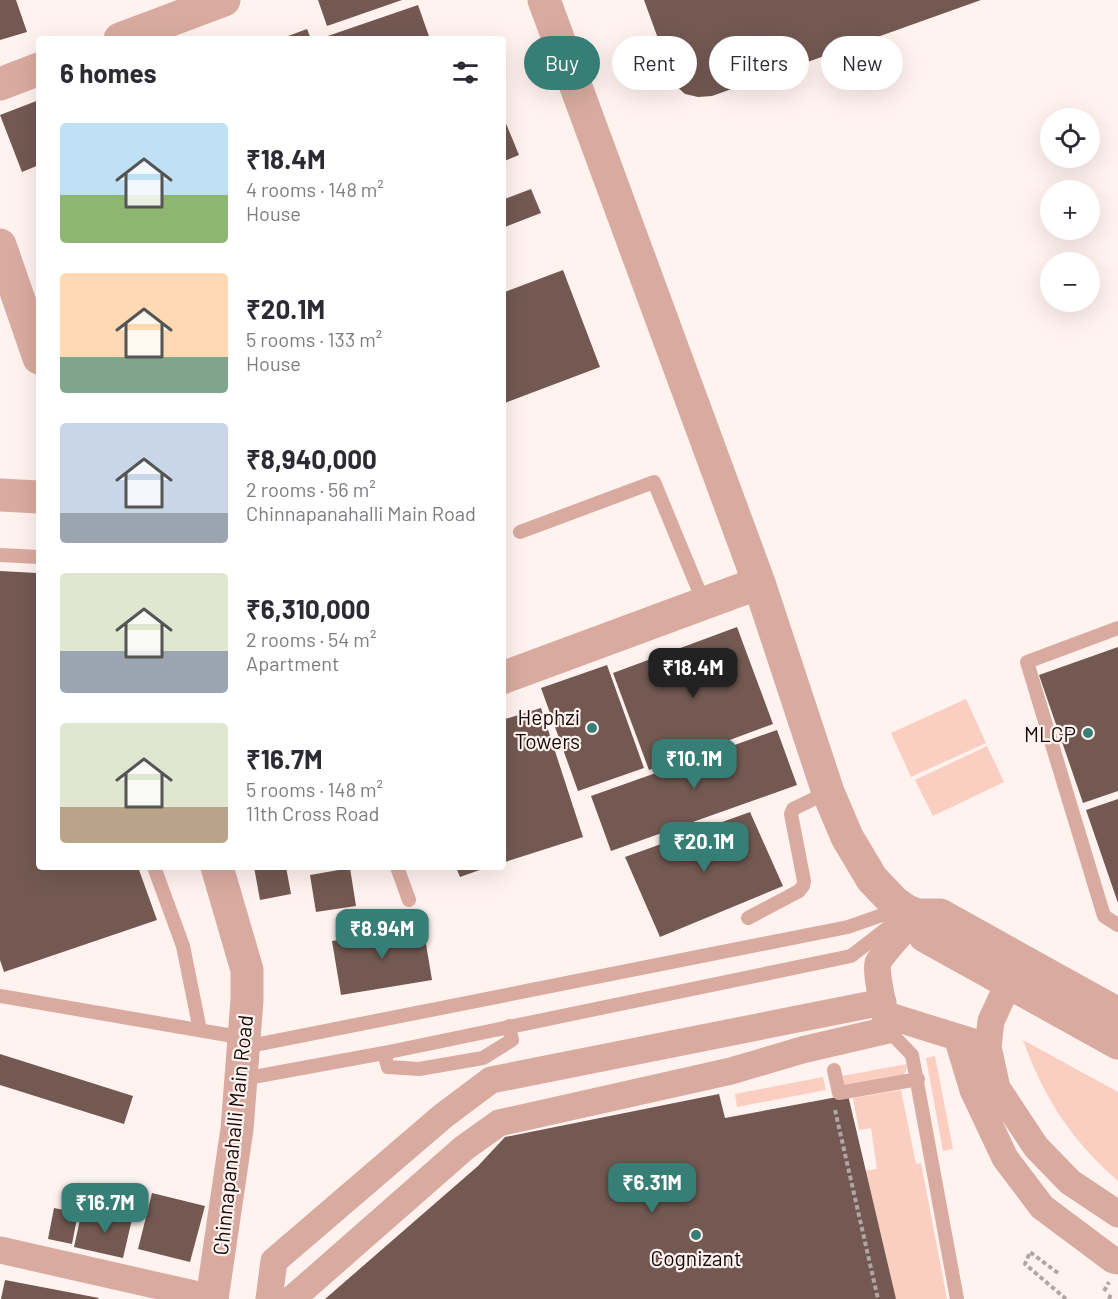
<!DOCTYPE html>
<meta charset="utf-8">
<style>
:root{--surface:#fff;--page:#f2f2f3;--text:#2b2b33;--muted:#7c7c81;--accent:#377e76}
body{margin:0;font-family:Barlow,sans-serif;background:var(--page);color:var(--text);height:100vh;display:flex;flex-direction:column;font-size:22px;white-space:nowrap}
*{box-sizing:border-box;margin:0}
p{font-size:20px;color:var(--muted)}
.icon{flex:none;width:33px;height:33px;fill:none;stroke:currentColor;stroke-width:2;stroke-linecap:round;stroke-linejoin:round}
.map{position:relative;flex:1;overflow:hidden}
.details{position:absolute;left:36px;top:36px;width:470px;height:834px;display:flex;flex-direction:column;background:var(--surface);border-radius:6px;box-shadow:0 6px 24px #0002}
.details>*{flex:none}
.guide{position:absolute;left:524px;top:36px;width:504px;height:54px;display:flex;gap:12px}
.buttons{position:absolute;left:1040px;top:108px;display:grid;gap:12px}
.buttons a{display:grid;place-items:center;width:60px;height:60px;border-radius:50%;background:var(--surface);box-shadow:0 6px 24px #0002;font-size:30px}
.price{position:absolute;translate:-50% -51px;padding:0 14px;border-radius:12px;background:var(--accent);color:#fff;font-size:20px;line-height:39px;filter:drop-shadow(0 2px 3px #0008)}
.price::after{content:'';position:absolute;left:50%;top:36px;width:18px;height:14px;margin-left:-9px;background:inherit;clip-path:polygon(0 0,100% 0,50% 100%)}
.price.on{background:#222;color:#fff}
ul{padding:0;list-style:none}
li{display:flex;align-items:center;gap:18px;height:150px;padding:0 24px}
li span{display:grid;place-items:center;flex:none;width:168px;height:120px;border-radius:6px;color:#555}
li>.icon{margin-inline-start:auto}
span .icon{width:72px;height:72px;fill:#fffc;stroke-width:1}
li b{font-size:26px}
h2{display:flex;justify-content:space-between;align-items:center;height:72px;padding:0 24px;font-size:26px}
.tag{padding:0 21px;border-radius:27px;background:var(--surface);box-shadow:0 6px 24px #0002;font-size:21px;line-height:54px}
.tag.on{background:var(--accent);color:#fff}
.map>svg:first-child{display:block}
.green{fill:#fbcec2}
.building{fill:#735952}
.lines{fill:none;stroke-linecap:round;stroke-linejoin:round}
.path{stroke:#b2a6a3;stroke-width:4;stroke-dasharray:4.5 3;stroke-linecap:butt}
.service{stroke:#d9aba0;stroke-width:14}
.minor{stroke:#d9aba0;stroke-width:27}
.tertiary{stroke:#d9aba0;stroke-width:33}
.poi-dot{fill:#377e76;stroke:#fff2ef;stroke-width:2}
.labels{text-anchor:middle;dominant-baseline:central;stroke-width:4.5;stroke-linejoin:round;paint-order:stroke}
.poi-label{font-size:21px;fill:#130a07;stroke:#fff2ef;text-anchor:end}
.street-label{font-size:21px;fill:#130a07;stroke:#fff2ef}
</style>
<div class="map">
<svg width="1118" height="1299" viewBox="0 0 1118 1299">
<rect width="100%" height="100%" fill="#fff2ef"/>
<path class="green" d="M966 699 986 743 911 777 891 733Z
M987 746 1004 782 933 816 915 780Z
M1023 1040 1118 1092V1181C1071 1140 1044 1098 1023 1040Z
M935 1056 953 1149 943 1151 926 1058Z
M907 1064 906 1071 902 1077 844 1088 842 1076Z
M823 1077 826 1090 737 1107 735 1094Z
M901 1090 916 1164 921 1163 947 1299H890L863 1171 877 1169 871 1128 859 1130 853 1098Z"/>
<path class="building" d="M0 0H16L27 32 0 40Z
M318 0H402L327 26Z
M644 0H981L712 96 698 97 685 94 675 85Z
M418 5 430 39H319Z
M307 29 311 39H280Z
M39 100V165L22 172 0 115Z
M505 121 519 155 502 162V122Z
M531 189 541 213 502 228V200Z
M563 270 600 367 502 404V293Z
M0 571 37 573 39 580V867H138L157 920 4 972 0 960Z
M737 627 773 724 649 770 613 673Z
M1118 647V791L1083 803 1039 675Z
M607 665 644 768 578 791 541 688Z
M541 708 583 837 502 863V720Z
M777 730 797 785 611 851 591 796Z
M1118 799V903L1086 810Z
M750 812 783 886 660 937 625 857Z
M254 867H286L291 894 260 900Z
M456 867H488L460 877Z
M350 868 356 906 316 912 310 875Z
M423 926 432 980 341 995 332 941Z
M0 1054 133 1096 124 1124 0 1085Z
M719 1094 725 1118 848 1095 896 1299H325L478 1166 505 1137Z
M152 1193 205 1206 190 1262 138 1249Z
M54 1208 78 1213 72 1244 48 1239Z
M109 1209 133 1215 123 1258 74 1247 81 1215 107 1220Z
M5 1280 99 1298 98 1299H1Z"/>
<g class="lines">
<path class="path" d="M835 1110 878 1299
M1058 1273 1030 1252 1025 1264 1066 1299
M1104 1291 1109 1282
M1109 1299 1111 1294"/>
<path class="service" d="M520 532 654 482 704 603
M0 555 39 557
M1118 628 1027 662 1104 916 1118 925
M154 867 183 946 200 1030
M397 867 409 900
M748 918 799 891 803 886 804 881 791 814 793 809 828 792
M0 996 245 1038
M888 1030 912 1055 957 1299
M245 1047 848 927 885 914 894 902
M384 1053 388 1067 419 1069 483 1058 512 1040 509 1026
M834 1070 839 1093 918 1079
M242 1079 384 1053 851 956 899 919"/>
<path class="minor" d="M1009 982 991 1021 988 1047 997 1088 1036 1147 1070 1182 1118 1214
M886 1015 973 1042
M957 1037 973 1090 1005 1158 1042 1207 1113 1260 1118 1261
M0 1250 212 1298
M269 1299 274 1261 443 1116 491 1080 883 1002
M292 1299 464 1148 499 1123 731 1071 802 1050 888 1030C886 1016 875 974 878 963 882 953 910 924 918 915"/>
<path class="tertiary" d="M544 0 759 583 828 792 847 837 872 879 894 902 907 911 918 915H940L1118 1014
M120 39 224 0
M0 84 39 69
M0 245 39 358
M0 495 39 497
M502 678 759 583
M918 915 925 936 1118 1043
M212 1299 237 1129 247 1000V970L217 867"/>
</g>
<g class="poi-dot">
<circle cx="592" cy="728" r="6"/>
<circle cx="1088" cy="733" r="6"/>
<circle cx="696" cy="1235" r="6"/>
</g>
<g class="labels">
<g class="poi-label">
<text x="580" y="716">Hephzi<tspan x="580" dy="24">Towers</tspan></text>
<text x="1076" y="733">MLCP</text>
<text x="696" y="1257" text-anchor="middle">Cognizant</text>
</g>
<g class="street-label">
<text transform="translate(232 1135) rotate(-84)">Chinnapanahalli Main Road</text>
</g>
</g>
</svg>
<div class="buttons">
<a><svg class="icon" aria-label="locate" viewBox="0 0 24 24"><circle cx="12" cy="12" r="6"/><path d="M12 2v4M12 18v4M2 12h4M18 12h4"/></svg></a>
<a>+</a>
<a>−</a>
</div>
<b class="price on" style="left:693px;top:699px">₹18.4M</b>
<b class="price" style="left:694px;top:790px">₹10.1M</b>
<b class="price" style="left:704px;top:873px">₹20.1M</b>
<b class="price" style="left:382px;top:960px">₹8.94M</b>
<b class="price" style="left:652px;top:1214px">₹6.31M</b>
<b class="price" style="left:105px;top:1234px">₹16.7M</b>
<div class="guide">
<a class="tag on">Buy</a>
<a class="tag">Rent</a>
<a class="tag">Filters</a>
<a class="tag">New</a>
</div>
<section class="details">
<h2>6 homes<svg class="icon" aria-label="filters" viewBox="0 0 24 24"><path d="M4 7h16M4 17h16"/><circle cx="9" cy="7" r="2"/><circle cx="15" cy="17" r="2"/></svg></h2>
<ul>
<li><span style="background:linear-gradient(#bfe0f5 60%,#8fb573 0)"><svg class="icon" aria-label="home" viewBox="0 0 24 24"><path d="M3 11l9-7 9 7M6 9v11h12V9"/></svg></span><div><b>₹18.4M</b><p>4 rooms · 148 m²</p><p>House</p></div></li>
<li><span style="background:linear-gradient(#ffd9b3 70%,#7fa58c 0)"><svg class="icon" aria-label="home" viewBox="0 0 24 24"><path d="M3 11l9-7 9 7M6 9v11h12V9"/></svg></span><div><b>₹20.1M</b><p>5 rooms · 133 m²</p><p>House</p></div></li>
<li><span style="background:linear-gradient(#c9d6e8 75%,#9aa5b1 0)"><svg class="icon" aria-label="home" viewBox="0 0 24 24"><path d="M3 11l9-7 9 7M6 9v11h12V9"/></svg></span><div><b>₹8,940,000</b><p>2 rooms · 56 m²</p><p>Chinnapanahalli Main Road</p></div></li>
<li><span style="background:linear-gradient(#dfe7d0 65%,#9aa5b1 0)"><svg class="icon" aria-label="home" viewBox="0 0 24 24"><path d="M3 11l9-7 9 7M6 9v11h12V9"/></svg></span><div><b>₹6,310,000</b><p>2 rooms · 54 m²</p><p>Apartment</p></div></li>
<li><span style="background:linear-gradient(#dfe7d0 70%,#b9a48a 0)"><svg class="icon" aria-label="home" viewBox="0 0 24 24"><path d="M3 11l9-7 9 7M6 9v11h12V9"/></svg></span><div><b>₹16.7M</b><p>5 rooms · 148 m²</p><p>11th Cross Road</p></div></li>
</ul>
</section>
</div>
